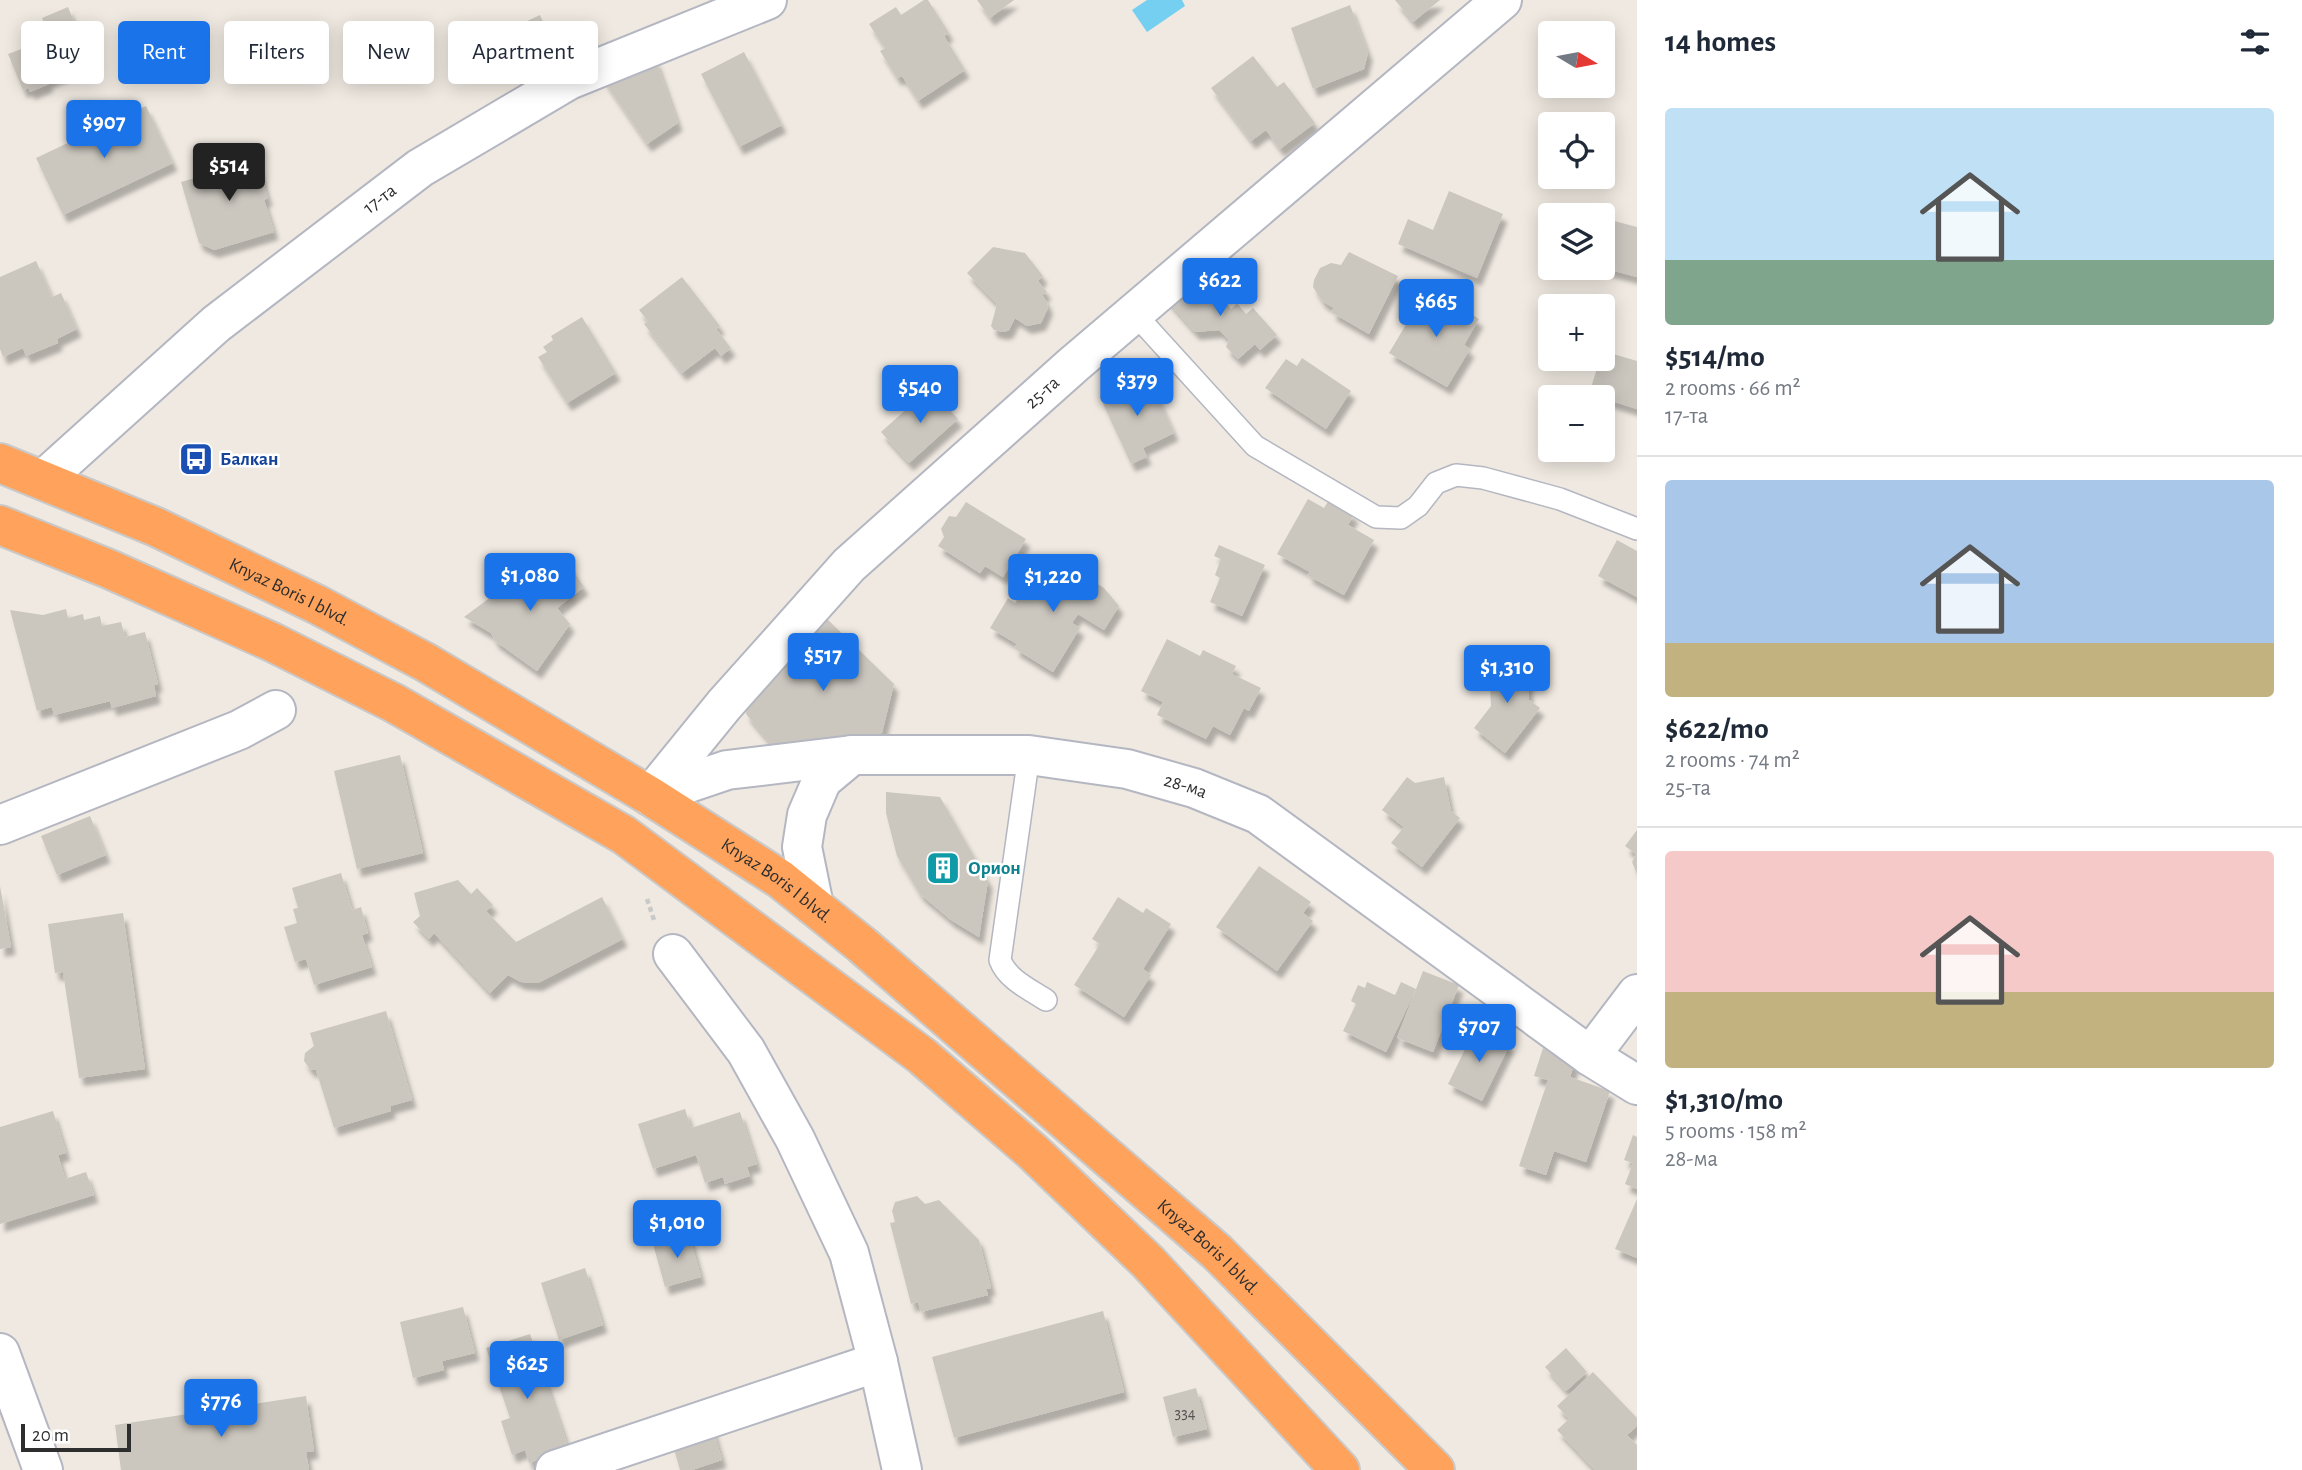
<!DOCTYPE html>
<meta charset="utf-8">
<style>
:root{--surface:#fff;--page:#f2f2f3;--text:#1f2937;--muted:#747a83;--line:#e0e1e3;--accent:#1a73e8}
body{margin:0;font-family:"Alegreya Sans",sans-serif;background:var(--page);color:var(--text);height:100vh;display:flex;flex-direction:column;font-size:26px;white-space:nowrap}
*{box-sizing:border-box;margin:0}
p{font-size:23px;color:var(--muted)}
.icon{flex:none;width:38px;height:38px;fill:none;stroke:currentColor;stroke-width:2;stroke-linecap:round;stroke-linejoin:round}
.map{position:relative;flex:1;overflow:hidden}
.sheet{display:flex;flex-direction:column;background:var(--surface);width:665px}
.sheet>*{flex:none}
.guide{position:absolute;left:21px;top:21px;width:665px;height:63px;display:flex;gap:14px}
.needle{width:46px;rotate:100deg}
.controls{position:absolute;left:1538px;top:21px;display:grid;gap:14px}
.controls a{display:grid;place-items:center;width:77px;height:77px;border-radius:7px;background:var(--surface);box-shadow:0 4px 18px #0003;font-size:35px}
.scale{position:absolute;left:21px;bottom:18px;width:110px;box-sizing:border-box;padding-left:7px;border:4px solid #2e2e2e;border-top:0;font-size:19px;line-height:24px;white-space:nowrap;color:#2e2e2e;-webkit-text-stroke:5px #fff;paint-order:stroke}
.price{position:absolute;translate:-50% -60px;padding:0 16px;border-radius:7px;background:var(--accent);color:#fff;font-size:23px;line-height:46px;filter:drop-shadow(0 2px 4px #0008)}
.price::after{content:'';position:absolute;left:50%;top:42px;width:21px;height:16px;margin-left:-10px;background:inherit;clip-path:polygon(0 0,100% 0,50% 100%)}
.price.active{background:#222;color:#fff}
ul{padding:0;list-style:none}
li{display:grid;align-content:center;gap:14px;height:371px;padding:0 28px}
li+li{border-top:2px solid var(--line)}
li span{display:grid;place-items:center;height:217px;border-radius:7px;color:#555}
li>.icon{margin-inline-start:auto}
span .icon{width:126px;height:126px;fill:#fffc;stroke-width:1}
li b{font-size:30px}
h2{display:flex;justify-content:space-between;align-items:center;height:84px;padding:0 28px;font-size:30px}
.chip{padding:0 24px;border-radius:7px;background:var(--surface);box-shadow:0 4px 18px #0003;font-size:24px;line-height:63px}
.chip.active{background:var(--accent);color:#fff}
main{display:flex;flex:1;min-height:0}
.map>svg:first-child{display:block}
.water{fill:#75cff0}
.building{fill:#cbc7bf;filter:url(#shadow)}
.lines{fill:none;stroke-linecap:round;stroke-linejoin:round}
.lane-casing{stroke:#b4b7c1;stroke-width:24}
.street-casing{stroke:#b4b7c1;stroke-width:42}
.highway-casing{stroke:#c9c9c9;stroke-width:42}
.path{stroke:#c9c9c9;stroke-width:4.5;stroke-dasharray:5 3.5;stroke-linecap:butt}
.lane{stroke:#fff;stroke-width:21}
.street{stroke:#fff;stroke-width:38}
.highway{stroke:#ffa35c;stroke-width:38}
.labels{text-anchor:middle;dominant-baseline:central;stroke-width:5;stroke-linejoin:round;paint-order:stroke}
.number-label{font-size:16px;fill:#555452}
.street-label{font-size:19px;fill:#2e2e2e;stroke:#fff}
.transit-label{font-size:19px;font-weight:bold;fill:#164399;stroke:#fff;text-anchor:start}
.culture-label{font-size:19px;font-weight:bold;fill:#0d838f;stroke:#fff;text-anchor:start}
</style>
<main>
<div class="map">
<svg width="1637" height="1470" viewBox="0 0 1637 1470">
<defs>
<filter id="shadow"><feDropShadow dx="4.5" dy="8" stdDeviation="2" flood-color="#0004"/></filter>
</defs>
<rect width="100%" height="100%" fill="#efe9e1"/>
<path class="water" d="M1147 0H1182L1185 6 1147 32 1132 10Z"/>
<path class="building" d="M924 0H928L949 33 944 36 965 70 918 101 902 76 897 78 880 51 885 48 869 24 896 7 901 15Z
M977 0H1014L990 18Z
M1395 0H1440L1413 22Z
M1350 5 1368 53 1364 69 1313 89 1291 28Z
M68 7 90 63 47 81 49 84 30 92 29 88 23 90 8 54 32 45 30 40 48 33 42 18Z
M540 15 558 55 529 69 510 29Z
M744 52 782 125 739 147 701 74Z
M1253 56 1277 87 1284 82 1315 123 1280 149 1266 130 1251 141 1211 88Z
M655 58 678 123 647 144 602 78Z
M146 106 173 163 63 215 36 158Z
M254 153 268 198 264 200 274 232 214 250 199 243 181 182 202 176 200 169Z
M1449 191 1503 214 1477 278 1398 244 1408 219 1433 230Z
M1603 218 1637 227V277L1603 268Z
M993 247 1025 253 1043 276 1038 281 1047 292 1042 295 1047 302 1048 308 1041 323 1027 326 1015 318 1009 330 1004 332 994 330 991 326 997 304 967 273Z
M1349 252 1398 276 1369 334 1331 312 1334 308 1322 301 1313 287 1314 280 1320 268 1331 263 1341 265Z
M36 261 52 297 61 293 77 329 57 339 58 343 26 356 23 348 3 357 0 349V277Z
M682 277 720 326 716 329 731 348 721 356 715 348 682 373 644 324 648 321 639 310Z
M1189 277 1204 294 1211 287 1231 309 1237 303 1246 314 1253 308 1277 335 1260 350 1255 344 1238 359 1226 347 1229 340 1219 330 1195 332 1165 298Z
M1441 296 1479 319 1464 345 1470 349 1447 387 1389 353 1417 306Z
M582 317 616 373 567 403 538 357 547 352 543 347 553 340 551 336Z
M1603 351 1637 361V409L1589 394 1600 359H1603Z
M1302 358 1351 391 1326 429 1265 388 1286 359 1297 366Z
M1150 380 1174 433 1143 448 1147 457 1131 464 1100 397 1127 384 1130 390Z
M930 388 958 419 909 463 881 432Z
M1308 499 1324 508 1329 500 1354 514 1348 525 1374 540 1344 595 1307 575 1310 572 1277 554Z
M966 502 1026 539 1003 577 985 566 980 573 938 546 944 537 941 529 949 516 956 517Z
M1617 540 1637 551V597L1598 576Z
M1219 545 1265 565 1242 616 1210 602 1220 578 1215 575 1221 559 1214 556Z
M562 555 584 587 557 608 570 624 537 671 495 641 491 633 464 617 507 585 516 588Z
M1039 564 1061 577 1068 566 1104 588 1119 606 1104 630 1078 614 1072 623 1080 628 1053 672 1014 648 1017 644 990 628 1008 598 1015 603Z
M66 609 68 618 83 614 84 620 100 616 102 626 121 622 125 637 145 632 158 684 154 685 156 696 112 708 110 701 54 715 52 707 37 711 10 610 43 615Z
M825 617 894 684 882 733 771 744 746 714 747 705Z
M1167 639 1200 656 1203 650 1236 666 1232 674 1261 688 1249 711 1244 708 1230 735 1213 726 1206 739 1157 715 1163 702 1141 691Z
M1528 662 1529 700 1540 708 1505 753 1474 728 1491 706 1489 664Z
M400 755 423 853 357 869 334 771Z
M1407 777 1415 783 1444 777 1451 811 1460 818 1422 867 1391 843 1404 827 1382 810Z
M886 792 940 797 988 881 979 937 951 920 920 894 897 856 886 813Z
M90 816 106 855 57 875 41 836Z
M1637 830V874L1632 862 1636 854 1625 846Z
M1259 866 1311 902 1303 913 1313 921 1277 971 1216 927Z
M341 873 352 910 361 907 368 933 362 935 372 967 314 985 306 959 295 962 284 927 297 923 293 909 298 908 292 888Z
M458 880 471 894 477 888 493 905 486 911 516 942 602 897 623 939 538 983 521 982 508 975 490 993 434 933 429 939 413 922 420 916 414 893Z
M0 886 11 947 0 949Z
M1118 897 1143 913 1146 908 1171 924 1143 969 1151 975 1124 1017 1074 985 1100 944 1092 939Z
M123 913 145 1069 79 1078 63 972 55 973 48 924Z
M1423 971 1459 985 1433 1052 1397 1038Z
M1367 982 1395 995 1401 982 1416 989 1386 1052 1343 1031 1356 1004 1351 1001 1358 985 1365 988Z
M386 1011 412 1100 390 1106 391 1111 334 1128 316 1070 310 1069 304 1061 305 1053 314 1046 310 1033Z
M1476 1027 1510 1044 1482 1101 1448 1084Z
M1543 1048 1576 1059 1570 1077 1610 1091 1586 1162 1554 1151 1546 1175 1519 1166 1548 1080 1534 1076Z
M685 1109 691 1128 740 1112 757 1164 747 1167 750 1176 725 1184 723 1177 705 1183 696 1155 653 1169 638 1124Z
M53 1111 66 1153 58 1155 65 1179 86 1172 94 1195 0 1224V1127Z
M1633 1135 1637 1137V1189L1625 1184 1633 1163 1624 1160Z
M917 1196 925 1204 939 1200 979 1240 991 1288 986 1289 988 1295 921 1312 918 1302 911 1304 890 1223 895 1222 892 1211 895 1202Z
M1637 1199V1258L1615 1249Z
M689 1234 701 1277 665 1287 653 1244Z
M585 1268 603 1325 559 1340 541 1283Z
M463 1307 475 1353 442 1361 444 1370 413 1378 400 1322Z
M1103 1311 1124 1392 954 1438 932 1357Z
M530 1334 569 1450 529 1463 525 1450 512 1455 501 1421 510 1418 486 1348Z
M1566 1348 1587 1372 1566 1391 1545 1367Z
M1593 1372 1637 1418V1426L1627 1435 1637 1445V1470H1595L1557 1430 1569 1419 1557 1406Z
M1196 1388 1207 1429 1173 1437 1163 1397Z
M306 1396 314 1451 306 1452 309 1470H121L115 1425Z
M712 1426 722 1460 692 1470H680L671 1438Z"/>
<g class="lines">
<g class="lane-casing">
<path id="lane" d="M1134 313 1255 446 1376 517 1401 518 1418 506 1436 483 1456 475 1483 478 1560 499 1637 529
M1029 755 1000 960C1007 979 1029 989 1046 1000"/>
</g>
<g class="street-casing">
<g id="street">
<path id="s1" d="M43 480 216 324 420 168 569 80 767 0"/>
<path id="s2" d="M650 796 724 705 849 565 1073 365 1502 0"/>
<path id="s3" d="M650 796 727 770 852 755H1029L1127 769 1194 788 1258 814 1590 1056 1637 1085"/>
<path d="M0 825 239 730 276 710"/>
<path d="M814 906 802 847 807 815 822 780 852 755"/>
<path d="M673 954 746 1051 795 1139 849 1253 878 1362 902 1470"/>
<path d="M1590 1056 1637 994"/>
<path d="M0 1353 43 1470"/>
<path d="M555 1470 878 1362"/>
</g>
</g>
<g class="highway-casing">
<g id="highway">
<path id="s4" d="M0 463 156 527 318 605 425 662 650 796 780 879 862 945 1217 1252 1435 1470"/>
<path d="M0 525 109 569 272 642 394 703 624 835 922 1056 1033 1152 1148 1262 1340 1470"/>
</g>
</g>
<path class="path" d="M647 899 655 923"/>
<use href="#lane" class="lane"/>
<use href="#street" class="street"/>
<use href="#highway" class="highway"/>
</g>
<defs>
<g id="bus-square" transform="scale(1.75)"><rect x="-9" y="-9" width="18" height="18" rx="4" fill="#1a4fb4" stroke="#fff"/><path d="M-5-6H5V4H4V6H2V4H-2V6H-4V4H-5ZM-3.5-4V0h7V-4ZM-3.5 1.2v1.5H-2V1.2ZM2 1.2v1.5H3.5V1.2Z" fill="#fff"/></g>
<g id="building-square" transform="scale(1.75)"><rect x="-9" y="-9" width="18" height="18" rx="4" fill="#0f9aa8" stroke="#fff"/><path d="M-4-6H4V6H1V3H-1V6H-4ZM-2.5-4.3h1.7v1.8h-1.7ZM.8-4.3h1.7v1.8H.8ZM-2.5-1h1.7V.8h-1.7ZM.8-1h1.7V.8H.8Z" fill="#fff"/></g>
</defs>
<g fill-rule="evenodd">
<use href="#bus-square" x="196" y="459"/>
<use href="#building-square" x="943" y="868"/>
</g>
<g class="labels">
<g class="number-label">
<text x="1185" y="1413">334</text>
</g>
<g class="street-label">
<text stroke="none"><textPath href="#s1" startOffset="439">17-та</textPath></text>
<text stroke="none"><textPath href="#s2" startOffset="564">25-та</textPath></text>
<text stroke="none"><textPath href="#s4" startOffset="317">Knyaz Boris I blvd.</textPath></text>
<text stroke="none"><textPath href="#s3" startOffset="544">28-ма</textPath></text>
<text stroke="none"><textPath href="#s4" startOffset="884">Knyaz Boris I blvd.</textPath></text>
<text stroke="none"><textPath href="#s4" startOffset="1451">Knyaz Boris I blvd.</textPath></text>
</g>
<g class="transit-label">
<text x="220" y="459">Балкан</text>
</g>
<g class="culture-label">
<text x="968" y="868">Орион</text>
</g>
</g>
</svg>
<div class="controls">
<a><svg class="needle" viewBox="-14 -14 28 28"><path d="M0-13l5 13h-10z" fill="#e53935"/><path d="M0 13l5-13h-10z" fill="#747a83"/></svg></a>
<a><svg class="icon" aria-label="locate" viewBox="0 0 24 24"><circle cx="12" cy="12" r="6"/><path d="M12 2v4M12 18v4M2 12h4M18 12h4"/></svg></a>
<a><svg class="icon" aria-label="layers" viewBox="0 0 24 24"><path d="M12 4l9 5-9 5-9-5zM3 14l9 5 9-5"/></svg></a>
<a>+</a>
<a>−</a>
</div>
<div class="scale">20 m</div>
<b class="price" style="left:104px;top:160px">$907</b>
<b class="price active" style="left:229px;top:203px">$514</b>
<b class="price" style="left:1220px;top:318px">$622</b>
<b class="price" style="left:1436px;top:339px">$665</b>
<b class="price" style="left:1137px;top:418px">$379</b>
<b class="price" style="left:920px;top:425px">$540</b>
<b class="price" style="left:530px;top:613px">$1,080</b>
<b class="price" style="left:1053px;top:614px">$1,220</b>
<b class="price" style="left:823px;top:693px">$517</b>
<b class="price" style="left:1507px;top:705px">$1,310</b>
<b class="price" style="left:1479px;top:1064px">$707</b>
<b class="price" style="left:677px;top:1260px">$1,010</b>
<b class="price" style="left:527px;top:1401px">$625</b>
<b class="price" style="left:221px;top:1439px">$776</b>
<div class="guide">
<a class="chip">Buy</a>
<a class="chip active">Rent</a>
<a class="chip">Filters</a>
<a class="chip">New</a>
<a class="chip">Apartment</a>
</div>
</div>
<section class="sheet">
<h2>14 homes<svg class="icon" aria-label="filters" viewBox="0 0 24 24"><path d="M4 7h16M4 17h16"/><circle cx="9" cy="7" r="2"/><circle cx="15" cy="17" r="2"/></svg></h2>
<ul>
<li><span style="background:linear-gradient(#bfe0f5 70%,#7fa58c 0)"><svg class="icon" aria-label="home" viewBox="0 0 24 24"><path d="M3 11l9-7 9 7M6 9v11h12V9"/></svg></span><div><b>$514/mo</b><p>2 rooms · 66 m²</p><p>17-та</p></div></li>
<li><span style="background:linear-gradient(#a9c7e8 75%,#c2b280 0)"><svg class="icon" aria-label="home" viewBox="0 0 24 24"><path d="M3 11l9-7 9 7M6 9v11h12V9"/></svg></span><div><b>$622/mo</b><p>2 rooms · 74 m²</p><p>25-та</p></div></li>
<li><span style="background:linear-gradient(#f6c9c9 65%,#c2b280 0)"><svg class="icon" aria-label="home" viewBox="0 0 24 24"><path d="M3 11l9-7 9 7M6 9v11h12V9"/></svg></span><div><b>$1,310/mo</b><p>5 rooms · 158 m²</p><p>28-ма</p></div></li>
</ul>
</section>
</main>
